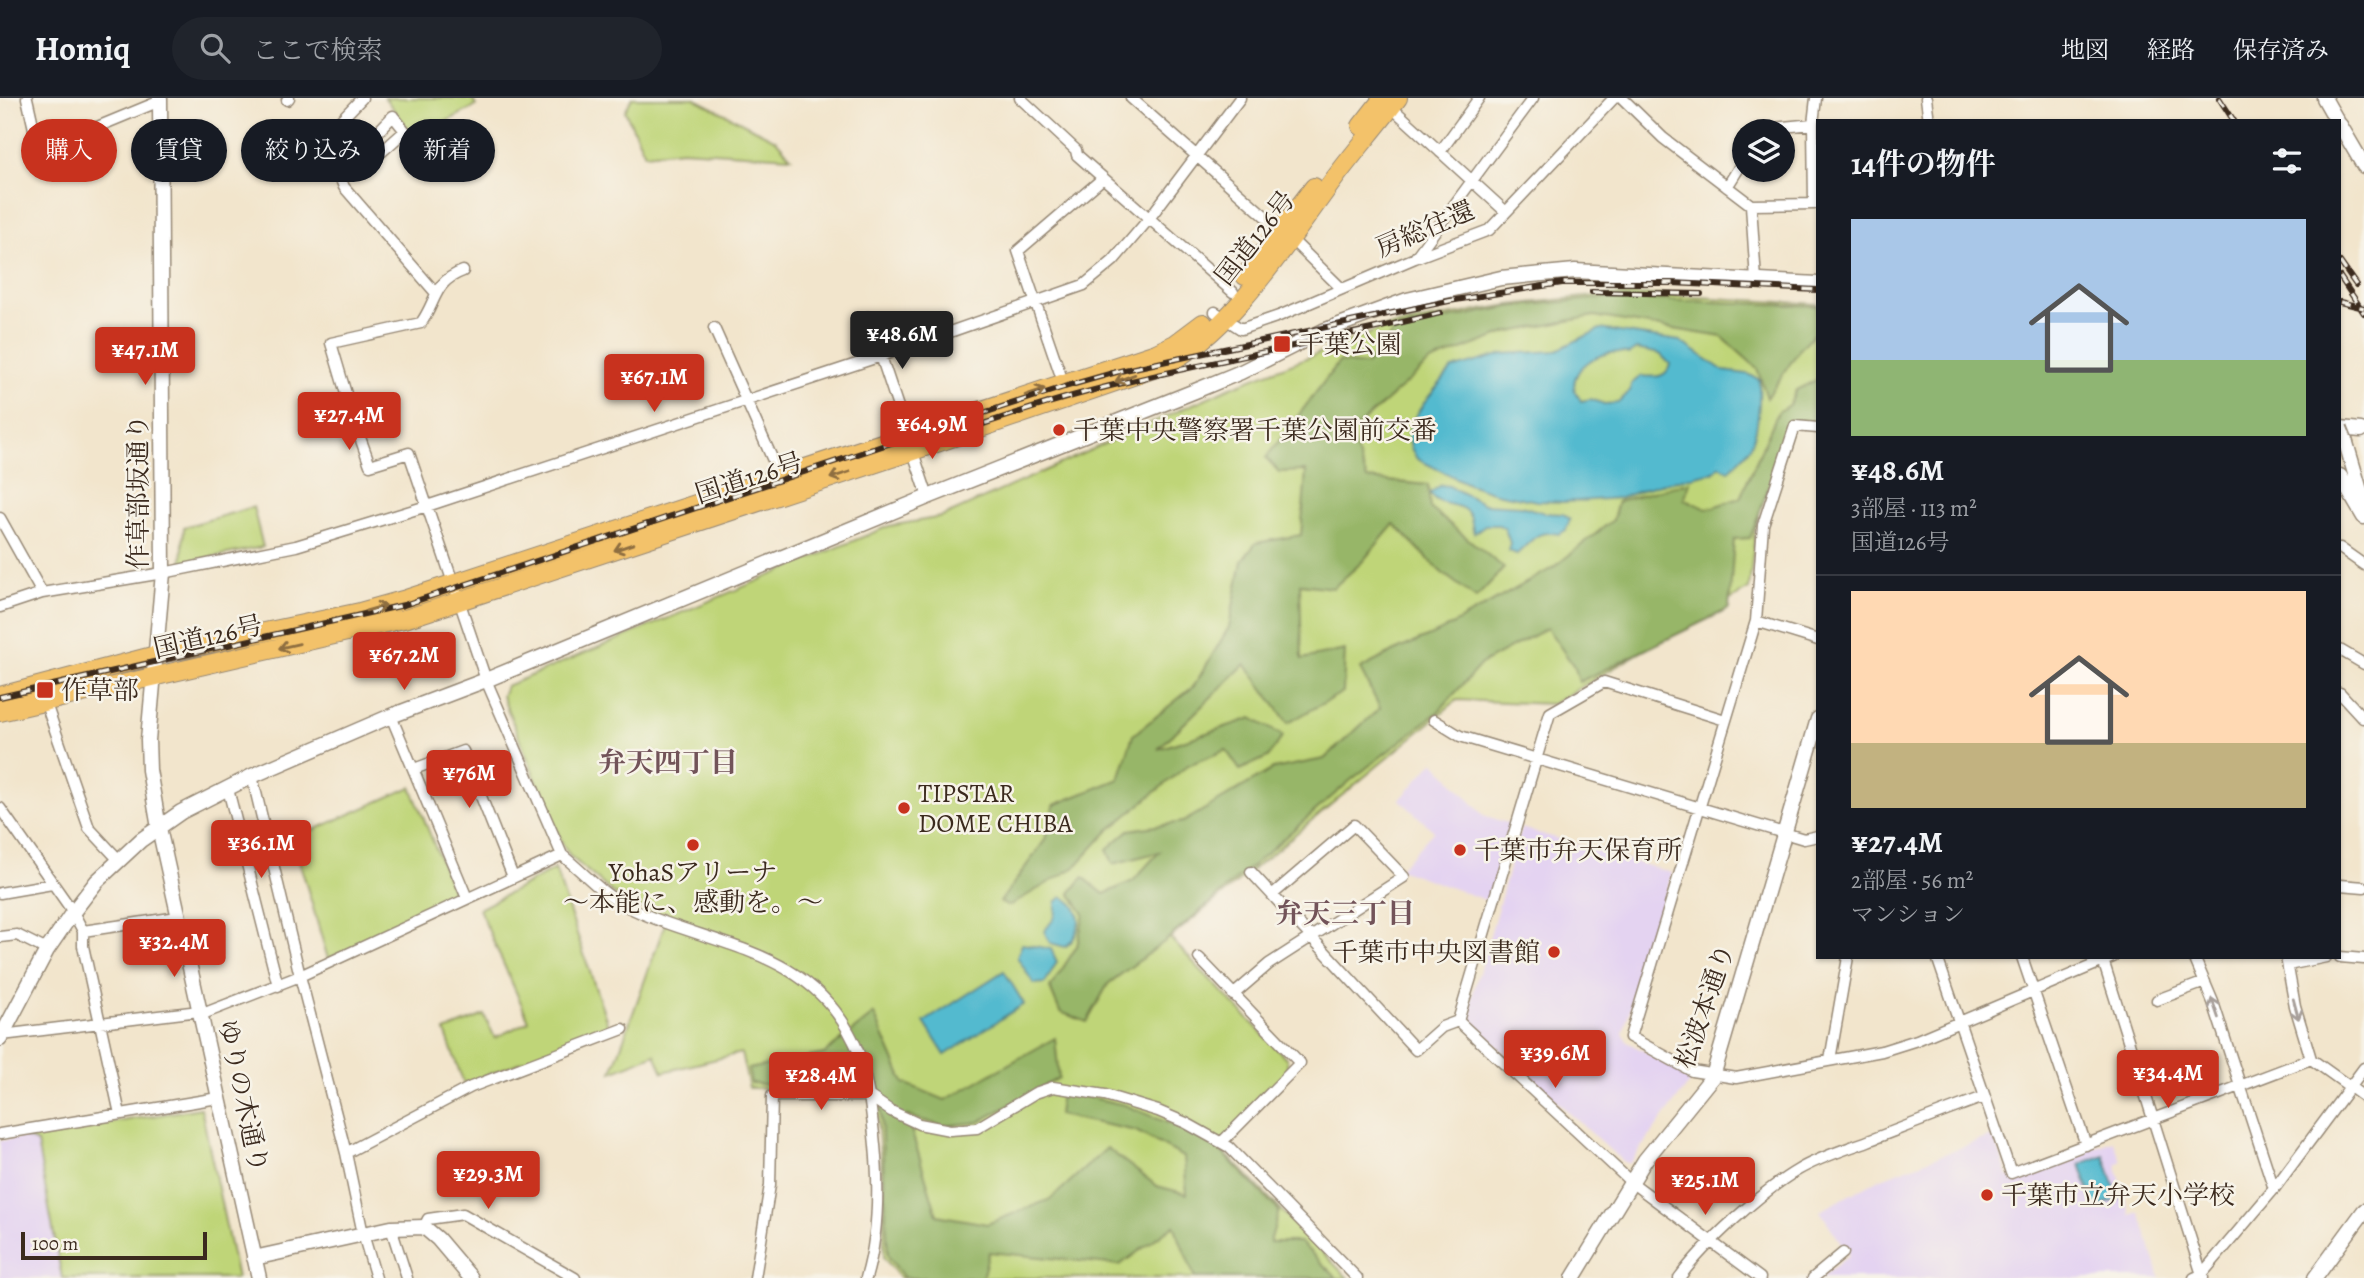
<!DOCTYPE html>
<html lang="ja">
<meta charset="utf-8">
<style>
:root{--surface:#171b24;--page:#20242c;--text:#f1f3f6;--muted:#9ea1a6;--line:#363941;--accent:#c8321e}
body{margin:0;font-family:Alegreya,"Noto Serif JP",serif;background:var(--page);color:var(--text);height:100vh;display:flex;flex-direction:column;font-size:26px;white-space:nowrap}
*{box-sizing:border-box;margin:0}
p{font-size:23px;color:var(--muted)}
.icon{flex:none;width:38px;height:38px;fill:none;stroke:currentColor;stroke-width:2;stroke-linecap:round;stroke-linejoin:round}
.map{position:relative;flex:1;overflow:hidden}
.drawer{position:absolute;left:1816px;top:21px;width:525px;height:840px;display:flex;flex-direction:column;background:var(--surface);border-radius:0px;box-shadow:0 2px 5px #0004}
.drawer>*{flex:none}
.top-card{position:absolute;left:21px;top:21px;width:665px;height:63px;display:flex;gap:14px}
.fabs{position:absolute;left:1732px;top:21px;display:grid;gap:14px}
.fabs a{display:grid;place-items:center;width:63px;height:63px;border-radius:50%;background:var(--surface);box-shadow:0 2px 5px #0004;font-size:35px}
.scale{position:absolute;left:21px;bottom:18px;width:186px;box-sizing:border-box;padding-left:7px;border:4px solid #3b2a1e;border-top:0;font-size:19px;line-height:24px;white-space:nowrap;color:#3b2a1e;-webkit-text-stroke:5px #f7f3e8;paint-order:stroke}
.price{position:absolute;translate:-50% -60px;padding:0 16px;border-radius:7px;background:var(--accent);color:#fff;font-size:23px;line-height:46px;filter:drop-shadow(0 2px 4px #0008)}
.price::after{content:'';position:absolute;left:50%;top:42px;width:21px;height:16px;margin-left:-10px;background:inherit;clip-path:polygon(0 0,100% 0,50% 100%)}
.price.on{background:#222;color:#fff}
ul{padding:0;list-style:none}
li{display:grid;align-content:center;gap:14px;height:371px;padding:0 35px}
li+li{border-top:2px solid var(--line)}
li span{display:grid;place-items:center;height:217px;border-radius:0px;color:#555}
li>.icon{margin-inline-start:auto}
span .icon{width:126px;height:126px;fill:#fffc;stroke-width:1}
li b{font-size:30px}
h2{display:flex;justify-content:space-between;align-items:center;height:84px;padding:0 35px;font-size:30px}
.tag{padding:0 24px;border-radius:32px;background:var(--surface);box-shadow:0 2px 5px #0004;font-size:24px;line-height:63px}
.tag.on{background:var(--accent);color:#fff}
header{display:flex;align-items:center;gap:42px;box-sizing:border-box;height:98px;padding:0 35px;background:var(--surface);border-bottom:2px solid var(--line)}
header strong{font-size:33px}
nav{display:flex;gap:38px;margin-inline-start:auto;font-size:24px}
.search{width:490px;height:63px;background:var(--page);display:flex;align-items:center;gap:18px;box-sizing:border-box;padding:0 24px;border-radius:38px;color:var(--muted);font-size:26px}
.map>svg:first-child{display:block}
.built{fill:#e4d3f1}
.green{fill:#bfd578;stroke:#7d804b;stroke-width:2}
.forest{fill:#97b668;stroke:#697043;stroke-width:2}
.water{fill:#52bacf;stroke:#467276;stroke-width:2;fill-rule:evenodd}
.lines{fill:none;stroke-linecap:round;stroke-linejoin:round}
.minor-casing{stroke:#968875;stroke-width:13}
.tertiary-casing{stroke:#968875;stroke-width:17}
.trunk-casing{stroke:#968875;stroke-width:20}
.minor{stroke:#fff;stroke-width:10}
.tertiary{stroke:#fff;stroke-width:14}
.trunk{stroke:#f3c26a;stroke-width:18}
.rail-casing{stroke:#3b2a1e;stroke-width:6}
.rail{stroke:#f7f3e8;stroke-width:3.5;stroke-dasharray:10;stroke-linecap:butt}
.tertiary-bridge-casing{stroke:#968875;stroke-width:17;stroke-linecap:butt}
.tertiary-bridge{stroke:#fff;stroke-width:14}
.oneway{stroke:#8e6e40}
.oneway2{stroke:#a79f9a}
.poi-dot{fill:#c8321e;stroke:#f7f3e8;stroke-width:2.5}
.labels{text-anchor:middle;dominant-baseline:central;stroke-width:5;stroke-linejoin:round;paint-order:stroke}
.street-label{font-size:26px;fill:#3b2a1e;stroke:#f7f3e8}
.poi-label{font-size:26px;fill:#3b2a1e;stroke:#f7f3e8;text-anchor:start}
.neighbourhood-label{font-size:28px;font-weight:bold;fill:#725359;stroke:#f7f3e8}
</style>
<header>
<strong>Homiq</strong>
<div class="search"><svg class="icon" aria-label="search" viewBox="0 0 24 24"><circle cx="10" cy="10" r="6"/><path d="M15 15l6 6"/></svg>ここで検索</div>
<nav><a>地図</a><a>経路</a><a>保存済み</a></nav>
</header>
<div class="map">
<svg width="2364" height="1180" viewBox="0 0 2364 1180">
<rect width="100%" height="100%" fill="#f7f3e8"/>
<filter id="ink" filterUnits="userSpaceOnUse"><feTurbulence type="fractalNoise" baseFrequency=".0143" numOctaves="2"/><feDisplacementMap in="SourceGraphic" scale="14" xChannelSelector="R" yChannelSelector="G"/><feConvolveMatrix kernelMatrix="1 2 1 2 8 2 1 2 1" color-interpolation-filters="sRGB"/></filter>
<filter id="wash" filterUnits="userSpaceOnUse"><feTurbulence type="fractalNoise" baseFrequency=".00686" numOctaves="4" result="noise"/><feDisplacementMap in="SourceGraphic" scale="28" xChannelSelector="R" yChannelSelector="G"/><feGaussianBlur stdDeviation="1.57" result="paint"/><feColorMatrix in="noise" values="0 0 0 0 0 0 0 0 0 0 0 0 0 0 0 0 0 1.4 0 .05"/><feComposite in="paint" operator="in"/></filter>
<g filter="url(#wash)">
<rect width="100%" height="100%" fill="#f2e5cc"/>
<path class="built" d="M1434 663 1483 717 1510 726 1488 803 1399 771 1434 733 1400 702Z
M1521 730 1672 775 1623 934 1627 944 1693 980 1629 1066 1622 1063 1466 920Z
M201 1010 237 1180H0V1043Z
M1994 1037 2008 1079 2114 1043 2121 1064 2116 1067 2130 1117 2139 1114 2160 1180H1821L1849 1157 1820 1113 1879 1081Z"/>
<path class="green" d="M385 0H472L476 8 415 40Z
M632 0H694L776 42 791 59 682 52 645 56 625 13Z
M1604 197H1661L1818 206V325L1790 322 1763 400 1755 434 1749 491 1552 606 1457 602 1170 840 1287 961 1288 973 1219 1049 1348 1180H900L884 1160 883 1092 875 993 859 991 749 990 741 955 663 974 655 956 612 974 667 820 620 801 570 758 561 743 502 598 506 588 889 428 942 419 1231 289 1386 229 1509 207Z
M347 304 352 323 327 330 321 311Z
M253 409 263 449 182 465 184 429Z
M411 689 456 801 328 861 293 741Z
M555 771 609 930 464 986 445 933 484 917 495 940 529 923 479 811Z
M201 1010 237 1180H62L37 1045 25 1039Z"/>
<path class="forest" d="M1604 200 1818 208V231L1800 251 1767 300 1757 270 1722 239 1594 218 1506 235 1430 264 1350 335 1367 381 1428 387 1430 410 1504 470 1476 500 1441 474 1394 426 1362 464 1333 490 1300 486 1302 561 1345 552 1343 594 1288 625 1245 566 1158 651 1252 620 1283 638 1268 659 1240 672 1226 652 1188 667 1109 732 1075 769 1009 808 1000 804 1045 742 1054 707 1119 681 1133 637 1194 588 1229 529 1242 463 1256 445 1301 437 1306 373 1279 374 1266 360 1339 264 1366 267 1396 231 1509 209Z
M1818 281V328L1792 326 1750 440 1734 441 1729 511 1579 584 1575 570 1547 530 1481 566 1438 614 1351 682 1164 844 1108 886 1087 924 1060 914 1050 890 1077 848 1084 816 1070 795 1083 779 1104 796 1133 783 1159 754 1113 766 1107 751 1129 732 1183 724 1273 671 1324 661 1380 610 1360 571 1401 550 1439 534 1554 469 1613 422 1618 403 1690 384 1684 401 1707 411 1740 400 1778 314 1790 306 1796 292Z
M874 916 904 985 945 1002 1055 940 1059 980 979 1024 943 1028 907 1018 937 1117 987 1126 1051 1101 1107 1050 1157 1088 1187 1096 1184 1059 1136 1033 1058 1017 1061 993 1125 1007 1211 1043 1279 1113 1270 1144H1300L1337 1180H1195L1174 1127 1120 1167 989 1154 982 1180H904L888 1158 880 997 751 985 748 971 824 956Z"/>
<path class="water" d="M1600 231 1680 243 1724 273 1747 276 1759 281C1760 300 1759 337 1748 352 1743 360 1735 366 1729 373L1720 368 1713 374 1656 387 1620 400 1564 404 1537 403 1495 395 1468 386 1417 361 1411 350 1408 336 1414 321 1425 303 1452 271 1503 256 1555 253ZM1636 251 1660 256 1670 266C1667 281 1654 279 1641 278L1631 286 1630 293 1618 305 1604 306 1591 301 1581 303C1579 299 1576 296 1575 293 1568 267 1609 248 1629 256Z
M1441 387 1449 388 1484 406 1521 408 1545 415 1563 416 1570 421 1566 432 1559 436C1535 432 1534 441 1517 456L1508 453 1510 445 1505 431 1499 427H1485L1474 435C1472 430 1472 422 1470 418 1462 402 1438 411 1430 395Z
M1062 799C1085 808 1083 836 1065 849L1050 845C1039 828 1050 831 1055 818 1056 815 1056 808 1056 804Z
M1022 846 1051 851 1057 864 1045 885 1034 886 1017 859Z
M1004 873 1024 906 945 957 924 924Z
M2104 1057 2119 1101 2095 1109 2080 1066Z"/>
</g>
<g filter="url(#ink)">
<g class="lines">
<g class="minor-casing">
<path id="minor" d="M27 0 39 53 160 3
M362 0 313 51 334 64 344 89 435 194
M1020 0 1076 52 1077 57 1233 194
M1131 0 1291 141 1342 191
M1622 0 1663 40 1751 107 1756 182
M1926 0 1929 23
M287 2 289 0
M1389 7 1506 114
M1762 33 1763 31 1813 26 1816 0
M1440 54 1479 0
M338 76 393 18 405 33 376 59
M1727 89 1745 60
M1751 107 1814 106 1813 26
M1415 160 1533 0
M1215 214 1241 231 1279 218 1415 160 1489 132 1614 0
M868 219 928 399
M714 230 780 378
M1063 284 1018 153 1102 81
M1818 330 1795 328 1763 427 1756 523 1630 939 1692 973 1736 980 1882 953 1917 942 2113 859
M0 420 42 495
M2340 450 2364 467
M0 509 42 495 163 475 296 448 427 408 881 258 1084 187 1113 163 1148 122 1240 0
M1756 523 1818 542
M2340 552 2364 566
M2340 595 2363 620
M45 603 89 730 118 761
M391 618 467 800
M1434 622 1460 638 1804 741 1818 738
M414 671 463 653 513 779
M252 678 300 878 346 1055
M228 691 278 888
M0 710 73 814 83 833V848L120 1016
M562 757C582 773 601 795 624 807 707 849 807 847 853 942 862 959 865 979 869 998L891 1013 919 1026 950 1032 977 1030 1035 995 1053 989 1105 997 1158 1013 1186 1025 1229 1049 1357 1180
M1251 774 1416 952 1442 929 1458 923
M2340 787 2364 789
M0 795 52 786
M83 833 178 819
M0 839 17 837 47 852
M1937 859 2011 1075 2311 961
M2022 859 2086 1047
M2102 859 2203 1180
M2194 859 2213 904 2274 1091
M2286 859 2295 908 2311 961 2364 999
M2340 859 2364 861
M1199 860 1300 965 1222 1044
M2288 867 2326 859
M1233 897 1269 866 1404 779 1354 727 1272 797
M2157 902 2205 884
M200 917 300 878 562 757 486 582 409 355 370 367 354 323 331 245 421 225C437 203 433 184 463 173
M1458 923 1550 615 1604 584 1725 622
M1458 923 1631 1084 1760 1180
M2 937 199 913
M1830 962 1848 859
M0 1036 218 1000
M424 1129 428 1121 463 1116 575 1180
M391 1130 407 1180
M376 1180 363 1136 346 1055 471 989 623 931
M755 1180 770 1087 772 998H869C878 1058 883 1122 866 1180
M1679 1180C1704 1146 1762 1093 1798 1072 1820 1059 1844 1052 1868 1043 1907 1028 1945 1013 1984 999
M1813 1180 1843 1155
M2194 1180 2201 1177 2274 1091 2364 970"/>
</g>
<g class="tertiary-casing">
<path id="tertiary" d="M160 0 163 475 148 642 149 672 159 730 259 1180
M2324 0 2337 23
M2340 27 2364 68
M2340 330 2361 332
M2346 345 2364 406
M2340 378 2364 419
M0 941 47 852 73 814 97 783 141 742 181 714 252 678 391 618 486 582 928 399 1195 293 1241 274 1323 233 1407 202 1501 180 1575 173 1818 186
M254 1160 391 1130 424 1129 438 1141 471 1180
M1573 1180 1645 1062 1713 978 1818 621
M2315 1180 2364 1113"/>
</g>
<g class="trunk-casing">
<path id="trunk" d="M1361 28 1383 0
M1245 178 1314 89
M0 598 156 557 360 514 403 502 1156 255 1175 246 1203 225
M0 614 408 520 925 349 1162 268C1229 238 1291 139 1335 80 1355 53 1378 27 1398 0"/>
</g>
<use href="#minor" class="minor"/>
<use href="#tertiary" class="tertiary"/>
<use href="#trunk" class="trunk"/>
<g class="rail-casing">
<path id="rail" d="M2219 0 2234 23
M2340 164 2356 187
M2340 179 2364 215
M1592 194 1701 196
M2340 204 2364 210
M928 344C994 323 1060 299 1127 284 1231 259 1337 241 1440 215
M0 599 404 507 906 340 1064 289 1120 273 1449 203 1562 185H1672L1818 192"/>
</g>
<use href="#rail" class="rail"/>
<g class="tertiary-bridge-casing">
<path id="tertiary-bridge" d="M2340 330 2346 345"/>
</g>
<use href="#tertiary-bridge" class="tertiary-bridge"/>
</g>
<defs><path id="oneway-shaft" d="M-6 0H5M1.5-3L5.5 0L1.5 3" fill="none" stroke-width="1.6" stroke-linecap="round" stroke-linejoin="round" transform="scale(1.75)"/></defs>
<g class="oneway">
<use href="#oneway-shaft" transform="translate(1125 280) rotate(160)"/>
<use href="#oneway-shaft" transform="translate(1035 294) rotate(-19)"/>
<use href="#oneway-shaft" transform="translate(840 377) rotate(162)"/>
<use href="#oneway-shaft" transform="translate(624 449) rotate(161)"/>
<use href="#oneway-shaft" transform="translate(376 510) rotate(-16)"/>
<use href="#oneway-shaft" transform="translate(289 548) rotate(167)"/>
</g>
<g class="oneway2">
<use href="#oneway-shaft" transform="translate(2215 910) rotate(-109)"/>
<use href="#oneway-shaft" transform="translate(2296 911) rotate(75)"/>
</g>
</g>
<g class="poi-dot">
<rect x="1273" y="237" width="18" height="18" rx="3.5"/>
<circle cx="1059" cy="332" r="7"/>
<rect x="36" y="583" width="18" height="18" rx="3.5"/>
<circle cx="904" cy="710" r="7"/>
<circle cx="693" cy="747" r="7"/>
<circle cx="1460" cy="752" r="7"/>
<circle cx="1554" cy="854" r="7"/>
<circle cx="1987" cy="1097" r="7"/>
</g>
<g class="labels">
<g class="street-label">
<text transform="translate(1425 131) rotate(-23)">房総往還</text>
<text transform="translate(1255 140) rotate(-52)">国道126号</text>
<text transform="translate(749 380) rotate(-18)">国道126号</text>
<text transform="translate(138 394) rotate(-90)">作草部坂通り</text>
<text transform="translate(208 539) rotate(-13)">国道126号</text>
<text transform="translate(1705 908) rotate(-71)">松波本通り</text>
<text transform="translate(243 998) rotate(78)">ゆりの木通り</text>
</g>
<g class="poi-label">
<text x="1298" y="246">千葉公園</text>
<text x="1073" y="332">千葉中央警察署千葉公園前交番</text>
<text x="61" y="592">作草部</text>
<text x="918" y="695">TIPSTAR<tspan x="918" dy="30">DOME CHIBA</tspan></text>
<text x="1474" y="752">千葉市弁天保育所</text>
<text x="693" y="774" text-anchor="middle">YohaSアリーナ<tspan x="693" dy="30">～本能に、感動を。～</tspan></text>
<text x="1540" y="854" text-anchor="end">千葉市中央図書館</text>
<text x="2001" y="1097">千葉市立弁天小学校</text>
</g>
<g class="neighbourhood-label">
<text x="668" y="665">弁天四丁目</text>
<text x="1345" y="816">弁天三丁目</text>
</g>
</g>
</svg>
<div class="fabs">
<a><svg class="icon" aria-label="layers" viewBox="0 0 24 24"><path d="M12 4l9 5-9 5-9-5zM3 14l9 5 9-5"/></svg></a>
</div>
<div class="scale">100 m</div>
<b class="price on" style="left:902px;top:273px">¥48.6M</b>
<b class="price" style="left:145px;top:289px">¥47.1M</b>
<b class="price" style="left:654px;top:316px">¥67.1M</b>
<b class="price" style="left:349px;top:354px">¥27.4M</b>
<b class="price" style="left:932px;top:363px">¥64.9M</b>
<b class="price" style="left:404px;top:594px">¥67.2M</b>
<b class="price" style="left:469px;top:712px">¥76M</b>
<b class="price" style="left:261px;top:782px">¥36.1M</b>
<b class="price" style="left:174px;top:881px">¥32.4M</b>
<b class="price" style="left:1555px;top:992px">¥39.6M</b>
<b class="price" style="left:2168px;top:1012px">¥34.4M</b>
<b class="price" style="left:821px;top:1014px">¥28.4M</b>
<b class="price" style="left:488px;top:1113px">¥29.3M</b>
<b class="price" style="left:1705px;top:1119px">¥25.1M</b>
<div class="top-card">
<a class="tag on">購入</a>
<a class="tag">賃貸</a>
<a class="tag">絞り込み</a>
<a class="tag">新着</a>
</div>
<section class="drawer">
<h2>14件の物件<svg class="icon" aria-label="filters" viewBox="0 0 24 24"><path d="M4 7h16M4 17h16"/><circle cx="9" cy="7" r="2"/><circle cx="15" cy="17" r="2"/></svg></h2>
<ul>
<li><span style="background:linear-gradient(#a9c7e8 65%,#8fb573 0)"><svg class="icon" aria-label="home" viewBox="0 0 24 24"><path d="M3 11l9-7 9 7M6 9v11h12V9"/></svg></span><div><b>¥48.6M</b><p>3部屋 · 113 m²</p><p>国道126号</p></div></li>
<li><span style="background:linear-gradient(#ffd9b3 70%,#c2b280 0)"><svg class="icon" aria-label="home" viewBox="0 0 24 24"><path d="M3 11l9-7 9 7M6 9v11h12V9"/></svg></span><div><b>¥27.4M</b><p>2部屋 · 56 m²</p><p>マンション</p></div></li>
</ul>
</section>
</div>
